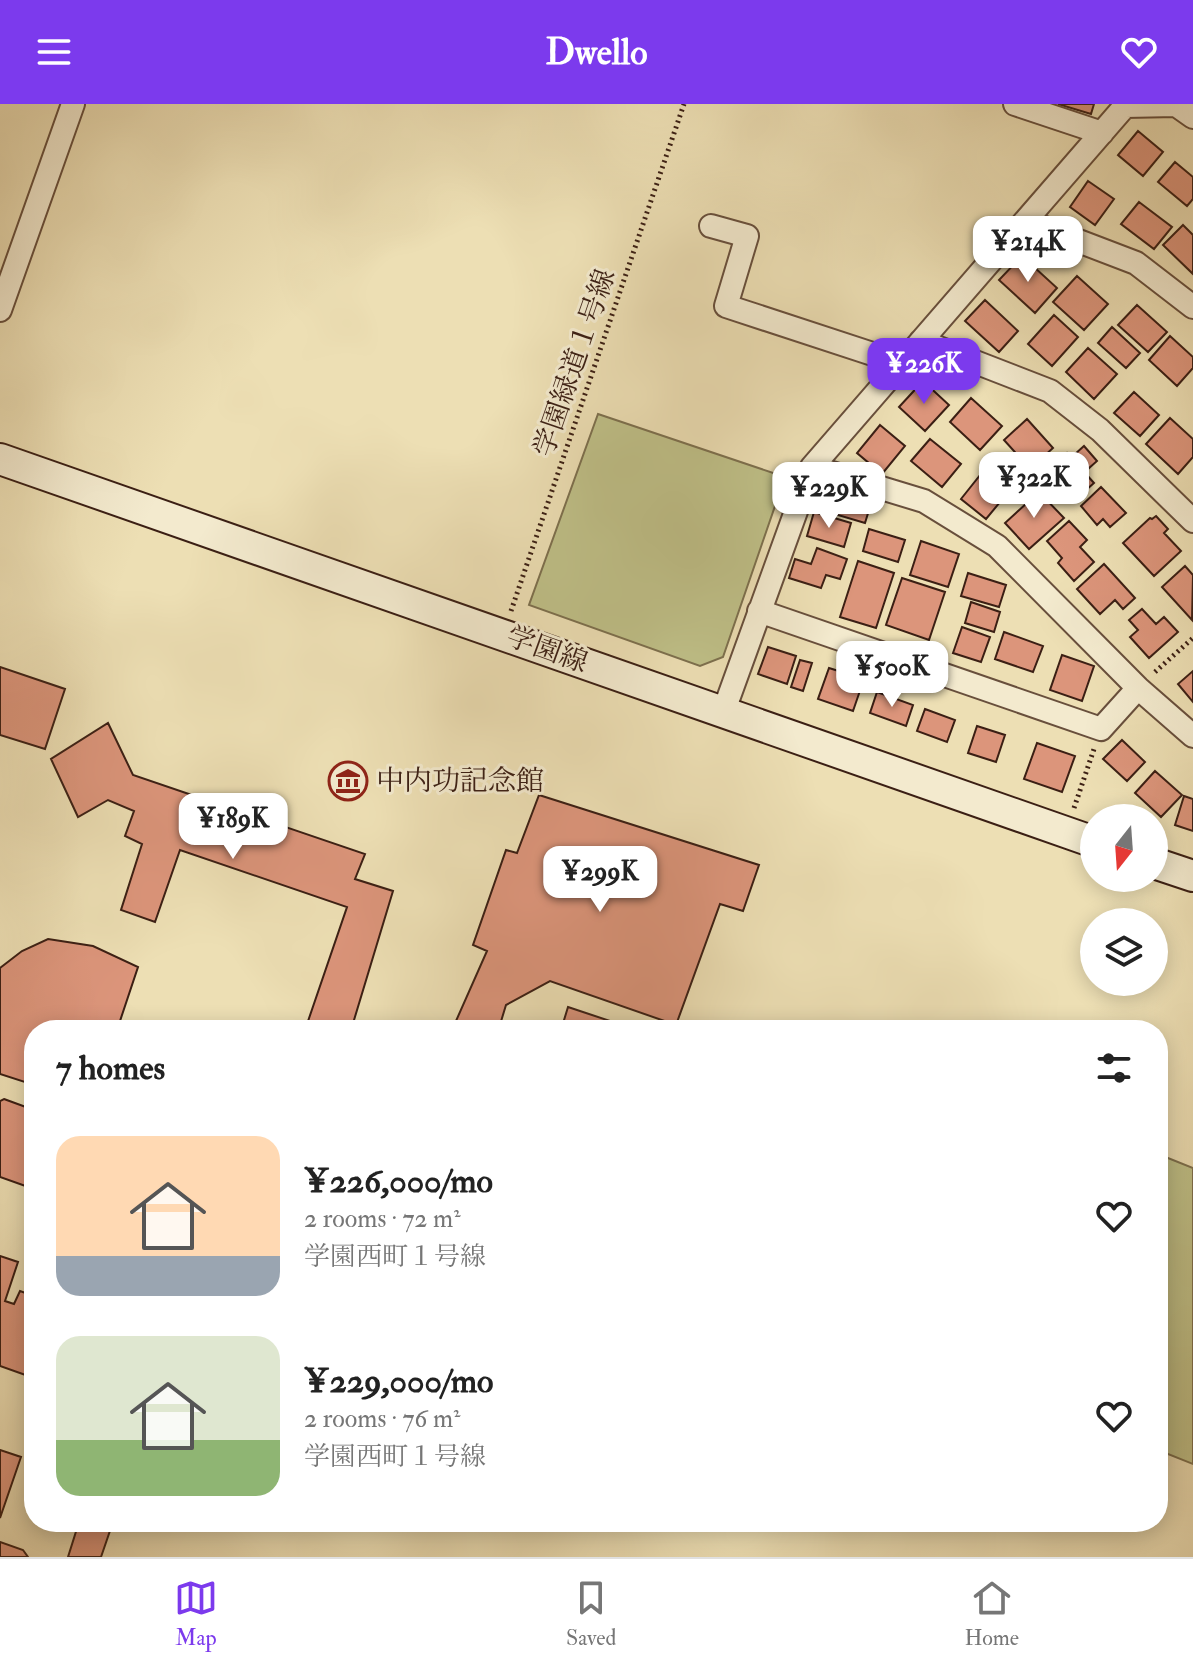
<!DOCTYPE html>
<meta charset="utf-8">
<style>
:root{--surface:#fff;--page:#f6f6f6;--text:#222;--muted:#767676;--line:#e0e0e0;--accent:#7c3aed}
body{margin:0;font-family:"IM FELL Double Pica","Noto Serif JP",serif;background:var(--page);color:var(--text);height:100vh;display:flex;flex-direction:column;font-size:30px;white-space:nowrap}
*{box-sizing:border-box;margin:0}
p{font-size:26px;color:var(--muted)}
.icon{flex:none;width:44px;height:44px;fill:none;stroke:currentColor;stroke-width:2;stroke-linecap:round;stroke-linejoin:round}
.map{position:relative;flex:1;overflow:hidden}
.side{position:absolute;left:24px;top:916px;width:1144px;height:512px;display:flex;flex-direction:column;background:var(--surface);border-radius:32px;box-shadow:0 4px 20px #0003}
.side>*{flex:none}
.needle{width:52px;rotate:197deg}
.fabs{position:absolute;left:1080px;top:700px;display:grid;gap:16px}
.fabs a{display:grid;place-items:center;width:88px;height:88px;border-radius:50%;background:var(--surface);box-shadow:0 4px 20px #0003;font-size:40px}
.price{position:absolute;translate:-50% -68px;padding:0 18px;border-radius:16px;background:#fff;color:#222;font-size:26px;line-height:52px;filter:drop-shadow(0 2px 4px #0008)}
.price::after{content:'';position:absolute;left:50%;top:48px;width:24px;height:18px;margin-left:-12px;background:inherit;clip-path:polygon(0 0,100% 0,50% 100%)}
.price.selected{background:var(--accent);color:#fff}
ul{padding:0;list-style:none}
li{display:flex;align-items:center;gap:24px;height:200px;padding:0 32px}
li span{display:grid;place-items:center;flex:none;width:224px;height:160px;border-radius:24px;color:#555}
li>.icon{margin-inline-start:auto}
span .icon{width:96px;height:96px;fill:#fffc;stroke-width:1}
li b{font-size:34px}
h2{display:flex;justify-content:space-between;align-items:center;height:96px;padding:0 32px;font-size:34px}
header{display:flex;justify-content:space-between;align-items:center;height:104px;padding:0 32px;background:var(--accent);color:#fff;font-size:36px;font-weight:800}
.menu{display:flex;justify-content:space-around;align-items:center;height:112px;border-top:2px solid var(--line);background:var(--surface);font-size:22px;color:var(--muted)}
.menu a{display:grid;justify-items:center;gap:4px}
.menu .selected{color:var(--accent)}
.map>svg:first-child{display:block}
.green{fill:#bfc088;stroke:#7d704e;stroke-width:2}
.building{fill:#dc957b;stroke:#3b1f14;stroke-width:2}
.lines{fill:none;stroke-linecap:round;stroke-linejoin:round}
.street-casing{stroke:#684f3c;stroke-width:26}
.secondary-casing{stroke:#3b1f14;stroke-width:34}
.path{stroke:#3b1f14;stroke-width:5;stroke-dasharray:2 4;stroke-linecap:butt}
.street{stroke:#f3eace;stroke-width:22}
.secondary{stroke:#f3eace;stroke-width:30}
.labels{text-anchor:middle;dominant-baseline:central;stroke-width:6;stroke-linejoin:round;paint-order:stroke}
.street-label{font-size:28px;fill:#3b1f14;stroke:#f3eace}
.poi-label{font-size:28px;fill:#3b1f14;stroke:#f3eace;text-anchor:start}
</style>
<header><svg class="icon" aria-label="menu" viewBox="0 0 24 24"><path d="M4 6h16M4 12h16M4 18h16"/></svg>Dwello<svg class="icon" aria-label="heart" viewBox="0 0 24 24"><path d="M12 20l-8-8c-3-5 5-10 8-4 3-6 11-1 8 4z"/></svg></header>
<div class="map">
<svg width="1193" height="1453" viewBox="0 0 1193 1453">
<rect width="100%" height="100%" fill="#eddfb4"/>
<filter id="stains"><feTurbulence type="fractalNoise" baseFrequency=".0025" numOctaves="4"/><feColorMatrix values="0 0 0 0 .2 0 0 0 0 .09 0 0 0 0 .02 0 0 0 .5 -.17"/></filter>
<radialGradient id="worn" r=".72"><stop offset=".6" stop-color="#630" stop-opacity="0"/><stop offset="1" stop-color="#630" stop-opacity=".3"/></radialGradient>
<path class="green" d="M598 310 785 373 723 553 700 562 529 501Z
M1158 1050 1193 1064V1360L1158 1346Z"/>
<path class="building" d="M1058 0H1094L1091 10Z
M1138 27 1163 48 1143 72 1118 51Z
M1175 58 1193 73V95L1187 102 1158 78Z
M1088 77 1114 95 1095 121 1070 103Z
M1139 98 1172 123 1154 145 1121 120Z
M1183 121 1193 131V170L1163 141Z
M1022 152 1057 184 1035 209 999 176Z
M1077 172 1108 200 1084 226 1053 198Z
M985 196 1018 227 999 248 965 217Z
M1137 201 1167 228 1148 248 1118 221Z
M1054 211 1078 233 1052 262 1028 240Z
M1112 223 1140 249 1126 264 1098 239Z
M1170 232 1193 253V264L1177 282 1149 256Z
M1088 244 1117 270 1094 295 1066 268Z
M923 277 949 301 925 327 899 303Z
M1134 288 1159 311 1140 332 1114 309Z
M971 294 1002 322 980 346 950 318Z
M1170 314 1193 335V353L1178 370 1146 340Z
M1027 315 1053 344 1030 365 1004 336Z
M880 321 905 342 882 370 857 349Z
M930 335 961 360 942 383 911 357Z
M1084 342 1097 357 1088 365 1075 350Z
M1067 349 1094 379 1076 395 1049 366Z
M985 365 1010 386 986 415 961 395Z
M819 377 873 393 865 419 811 403Z
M1101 383 1126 409 1110 423 1103 415 1097 421 1081 402Z
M1039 388 1064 414 1029 445 1005 419Z
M814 408 851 419 844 443 807 432Z
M1156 412 1168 425 1164 429 1181 447 1154 472 1123 439 1150 414 1152 415Z
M1069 417 1087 436 1080 443 1094 458 1074 477 1058 459 1062 454 1047 437Z
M869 425 905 436 898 458 863 447Z
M921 437 959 450 948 483 910 471Z
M817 444 847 455 840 475 826 471 821 484 789 474 795 455 811 460Z
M858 457 894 469 876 524 840 513Z
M1104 460 1135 494 1123 505 1115 496 1100 510 1077 485Z
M1185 462 1193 471 1192 516 1162 483Z
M968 469 1006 481 999 503 961 492Z
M902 474 945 488 929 536 886 521Z
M971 498 1000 508 994 528 965 519Z
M1142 505 1156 520 1164 513 1178 528 1149 554 1130 533 1138 526 1129 516Z
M962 523 990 533 981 558 953 549Z
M1004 528 1043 542 1033 568 995 555Z
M768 543 796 552 787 580 758 570Z
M1062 551 1094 562 1082 597 1050 586Z
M800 556 812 559 803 587 791 583Z
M0 563 65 585 45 645 0 631Z
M829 564 864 575 853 607 818 595Z
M1193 567V598L1178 580Z
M877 588 913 601 906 622 870 609Z
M925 605 955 616 947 638 917 627Z
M108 619 133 671 365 750 355 775 393 787 351 926H305L347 803 180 746 155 818 121 806 142 740 125 732 134 707 108 696 78 713 51 655Z
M977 622 1005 631 996 658 968 649Z
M1122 636 1145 658 1127 677 1103 655Z
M1037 639 1075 652 1062 688 1024 675Z
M1155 667 1182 691 1161 713 1135 689Z
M539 691 759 761 743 807 720 800 676 921 550 877 506 901 499 924 478 917 458 926H452L487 847 473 841 506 746 517 749Z
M1184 692 1193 695V727L1175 721Z
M48 835 93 842 138 863 117 926H34V981L0 970V864L22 847Z
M568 903 637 926H561Z
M4 995 34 1006V1085L0 1073V997Z
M0 1152 18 1158 5 1197 14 1200 20 1187 34 1192V1274L0 1262Z
M0 1346 21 1353 0 1414Z
M79 1418H113L101 1453H68Z
M0 1438 23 1446 28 1453H0Z"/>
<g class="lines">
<g class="street-casing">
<path id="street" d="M1015 0 1102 29
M1026 117 1136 159 1193 203
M711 122 747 132 726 202 900 259
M0 206 73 0
M921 237 1050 287 1100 326 1193 417
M812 363 924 397 997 442 1138 584 1193 632
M759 507 1101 625 1138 584
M723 609 812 363 1125 2 1176 1 1193 13"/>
</g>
<g class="secondary-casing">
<path id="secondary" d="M0 355 1094 738
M1154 759 1193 772"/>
</g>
<path class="path" d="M511 507 684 0
M1155 568 1193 534
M1074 704 1094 645"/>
<use href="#street" class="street"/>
<use href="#secondary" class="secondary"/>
</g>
<defs>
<g id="museum-ring" transform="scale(2)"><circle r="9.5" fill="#f3eace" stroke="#8f2418" stroke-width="1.5"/><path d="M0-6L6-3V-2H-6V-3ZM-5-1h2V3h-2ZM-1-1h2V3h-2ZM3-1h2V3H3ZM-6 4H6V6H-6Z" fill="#8f2418"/></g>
</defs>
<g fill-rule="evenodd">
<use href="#museum-ring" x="348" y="677"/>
</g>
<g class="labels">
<g class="street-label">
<text transform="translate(575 259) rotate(-71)">学園緑道１号線</text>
<text transform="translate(547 546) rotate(20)">学園線</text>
</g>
<g class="poi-label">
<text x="376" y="677">中内功記念館</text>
</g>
</g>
<rect width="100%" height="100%" filter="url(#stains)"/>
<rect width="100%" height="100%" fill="url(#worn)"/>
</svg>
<div class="fabs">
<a><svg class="needle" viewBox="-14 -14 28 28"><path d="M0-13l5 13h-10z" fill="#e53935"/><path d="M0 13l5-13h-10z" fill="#767676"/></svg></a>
<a><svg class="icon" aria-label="layers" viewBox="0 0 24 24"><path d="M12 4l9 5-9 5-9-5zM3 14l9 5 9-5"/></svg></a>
</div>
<b class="price" style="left:1028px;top:180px">¥214K</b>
<b class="price selected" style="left:924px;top:302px">¥226K</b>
<b class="price" style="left:1034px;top:416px">¥322K</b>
<b class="price" style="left:829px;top:426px">¥229K</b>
<b class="price" style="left:892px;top:605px">¥500K</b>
<b class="price" style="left:233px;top:757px">¥189K</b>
<b class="price" style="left:600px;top:810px">¥299K</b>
<section class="side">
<h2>7 homes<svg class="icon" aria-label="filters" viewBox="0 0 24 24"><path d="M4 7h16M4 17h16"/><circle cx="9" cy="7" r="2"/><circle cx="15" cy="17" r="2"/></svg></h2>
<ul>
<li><span style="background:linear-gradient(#ffd9b3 75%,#9aa5b1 0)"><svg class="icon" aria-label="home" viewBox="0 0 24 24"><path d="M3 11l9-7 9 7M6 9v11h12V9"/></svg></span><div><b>¥226,000/mo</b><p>2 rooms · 72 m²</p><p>学園西町１号線</p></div><svg class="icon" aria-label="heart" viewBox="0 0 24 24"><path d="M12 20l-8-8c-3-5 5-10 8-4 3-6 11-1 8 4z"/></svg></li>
<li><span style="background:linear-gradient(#dfe7d0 65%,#8fb573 0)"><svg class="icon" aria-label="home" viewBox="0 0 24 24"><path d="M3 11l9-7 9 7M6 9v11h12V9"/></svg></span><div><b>¥229,000/mo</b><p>2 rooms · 76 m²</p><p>学園西町１号線</p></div><svg class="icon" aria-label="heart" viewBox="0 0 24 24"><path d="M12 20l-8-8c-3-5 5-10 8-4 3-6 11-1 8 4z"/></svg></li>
</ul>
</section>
</div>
<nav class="menu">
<a class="selected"><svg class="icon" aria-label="map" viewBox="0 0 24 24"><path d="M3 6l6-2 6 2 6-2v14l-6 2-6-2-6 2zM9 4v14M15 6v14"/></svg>Map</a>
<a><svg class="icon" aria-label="saved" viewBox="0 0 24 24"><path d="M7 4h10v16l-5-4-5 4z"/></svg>Saved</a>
<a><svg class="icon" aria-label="home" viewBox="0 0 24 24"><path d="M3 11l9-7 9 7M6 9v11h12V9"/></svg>Home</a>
</nav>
